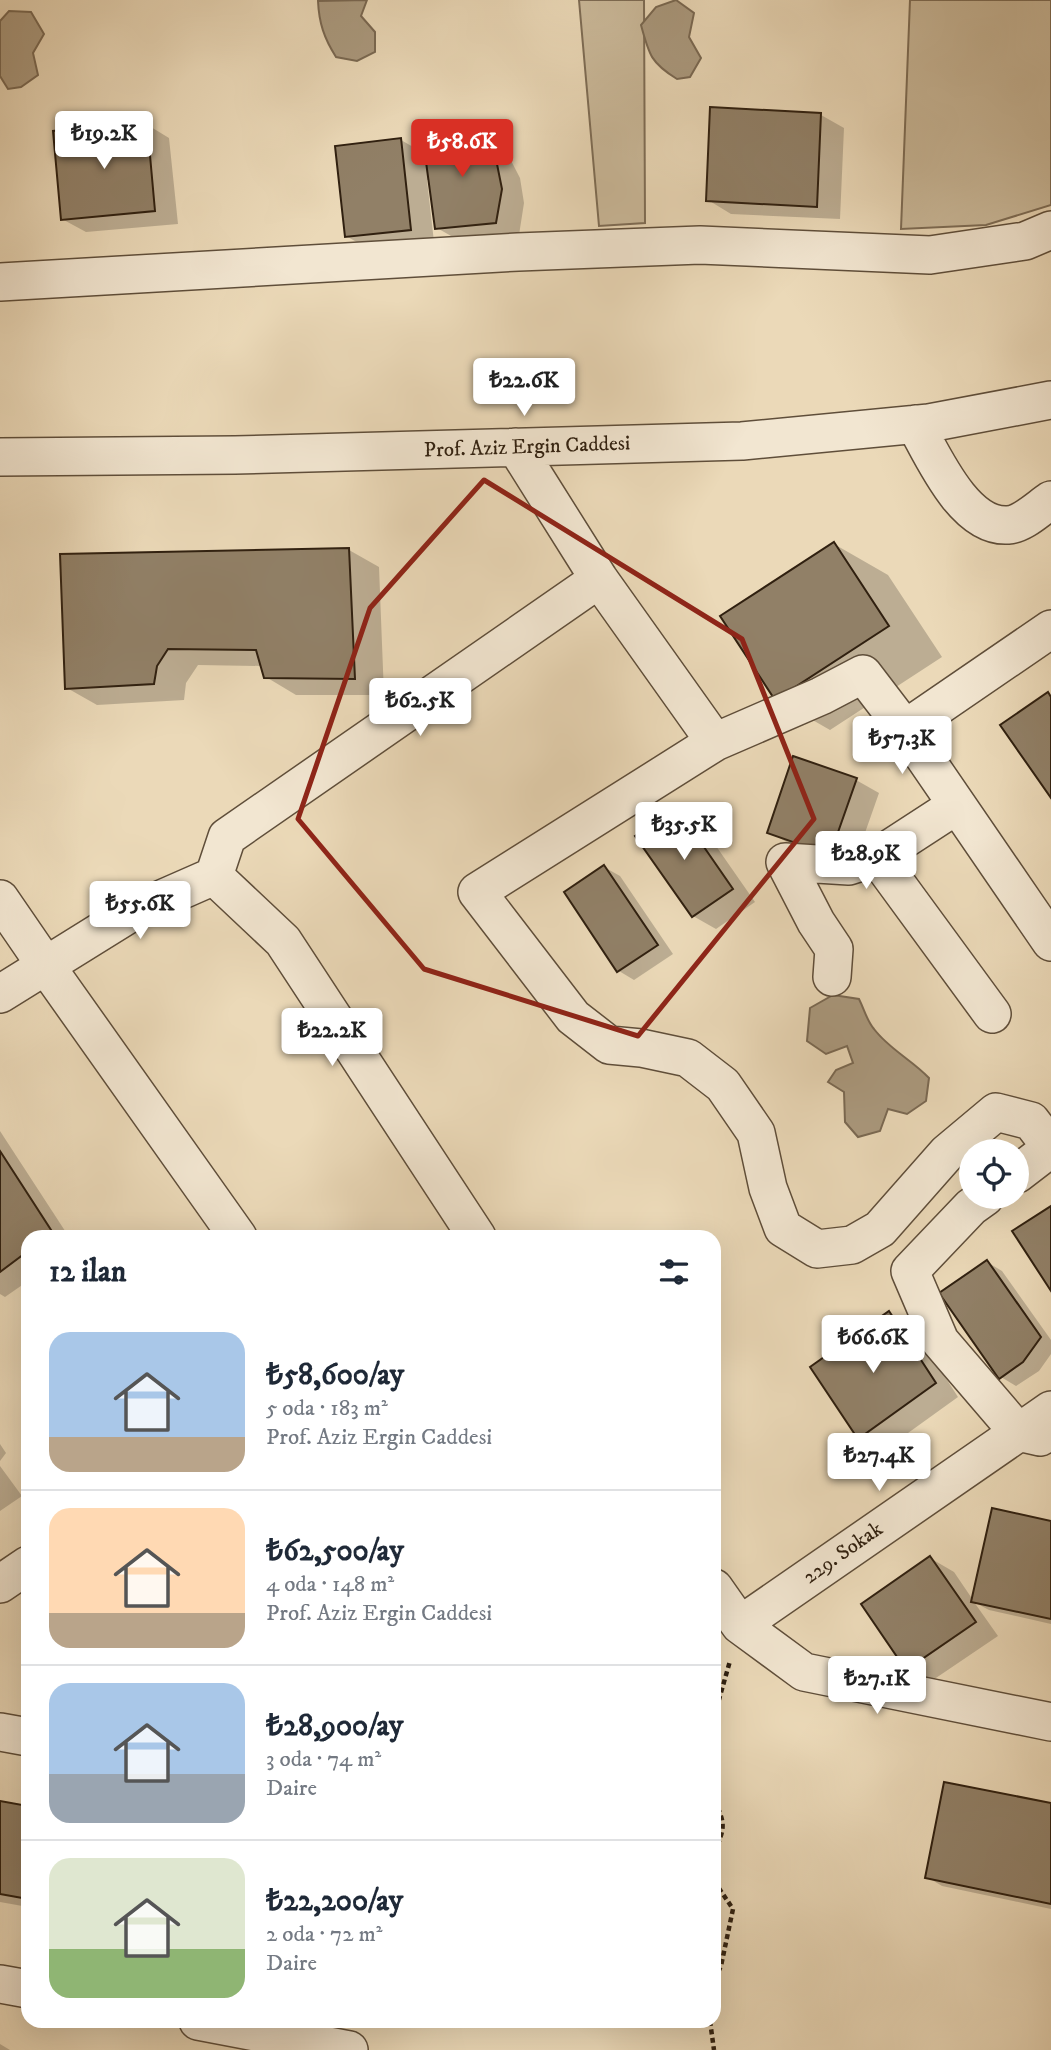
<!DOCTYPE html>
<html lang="tr">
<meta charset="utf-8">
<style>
:root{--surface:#fff;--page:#f6f6f7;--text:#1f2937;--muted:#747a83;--line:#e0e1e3;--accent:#d93025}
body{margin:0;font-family:"IM FELL DW Pica",serif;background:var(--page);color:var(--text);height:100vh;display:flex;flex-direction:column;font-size:26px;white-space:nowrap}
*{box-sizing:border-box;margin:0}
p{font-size:23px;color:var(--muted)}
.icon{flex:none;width:38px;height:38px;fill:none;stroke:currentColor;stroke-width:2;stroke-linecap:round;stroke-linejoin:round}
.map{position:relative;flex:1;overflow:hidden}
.side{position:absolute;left:21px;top:1230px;width:700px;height:798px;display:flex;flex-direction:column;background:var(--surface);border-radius:21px;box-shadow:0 7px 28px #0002}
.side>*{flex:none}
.tools{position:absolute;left:959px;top:1139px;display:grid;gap:14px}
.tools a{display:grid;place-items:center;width:70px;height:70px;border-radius:50%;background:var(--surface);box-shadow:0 7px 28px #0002;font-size:35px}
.price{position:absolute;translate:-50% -60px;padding:0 16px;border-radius:7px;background:#fff;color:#222;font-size:23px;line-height:46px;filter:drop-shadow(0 2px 4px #0008)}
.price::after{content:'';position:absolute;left:50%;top:42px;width:21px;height:16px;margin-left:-10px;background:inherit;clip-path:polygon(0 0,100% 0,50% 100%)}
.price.active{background:var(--accent);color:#fff}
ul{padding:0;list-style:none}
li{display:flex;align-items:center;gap:21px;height:175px;padding:0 28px}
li+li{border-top:2px solid var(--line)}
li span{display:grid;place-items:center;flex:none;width:196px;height:140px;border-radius:21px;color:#555}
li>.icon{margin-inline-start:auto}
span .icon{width:84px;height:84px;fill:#fffc;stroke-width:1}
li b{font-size:30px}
h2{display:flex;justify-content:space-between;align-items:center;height:84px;padding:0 28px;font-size:30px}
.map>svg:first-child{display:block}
.green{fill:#cbba9b;stroke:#7e6d56;stroke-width:2}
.water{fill:#ab9a7f;stroke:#7a6953;stroke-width:2}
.shadow{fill:#0003;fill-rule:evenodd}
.building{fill:#918067;stroke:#302010;stroke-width:2}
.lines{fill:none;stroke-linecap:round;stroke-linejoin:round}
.minor-casing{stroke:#5f4e3a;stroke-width:40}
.path{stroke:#302010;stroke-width:4.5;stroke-dasharray:5 3.5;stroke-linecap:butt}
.minor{stroke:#f2e6d1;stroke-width:37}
.marked{fill:none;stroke:#8f2418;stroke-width:5;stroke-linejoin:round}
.labels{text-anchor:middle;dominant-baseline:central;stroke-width:5;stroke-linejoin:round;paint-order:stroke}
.street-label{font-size:21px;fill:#302010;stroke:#f2e6d1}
</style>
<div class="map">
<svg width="1051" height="2050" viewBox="0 0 1051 2050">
<rect width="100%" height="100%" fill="#ebd9b8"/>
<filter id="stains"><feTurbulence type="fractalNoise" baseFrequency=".00286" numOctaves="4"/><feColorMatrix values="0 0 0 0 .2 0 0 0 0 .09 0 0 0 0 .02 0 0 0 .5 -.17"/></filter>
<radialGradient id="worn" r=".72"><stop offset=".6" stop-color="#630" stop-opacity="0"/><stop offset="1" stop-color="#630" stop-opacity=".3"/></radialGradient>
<path class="green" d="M579 0H644L645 223 599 226Z
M910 0H1051V205L986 225 901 229Z"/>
<path class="water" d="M367 0 361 16 375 32V52L357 61 336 57C324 38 319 23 318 1Z
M676 0 694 13 689 37 701 58 690 77 677 79C651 63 649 55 641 25L656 7Z
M9 11 31 12 44 34 33 53 38 75 21 87 8 89 0 76V21Z
M833 995 859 999C864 1009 867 1021 874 1029 889 1049 912 1060 929 1078L926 1101 907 1114 888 1109 880 1131 858 1137 845 1122 844 1092 828 1082 836 1070 853 1063 847 1046 826 1054 807 1041 810 1008Z"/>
<path class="shadow" d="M821 115 844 128 840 219 731 214 708 200Z
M146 124 169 138 178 224 86 232 62 219Z
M480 134 504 147 520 178 524 203 519 235 460 241 437 228 430 180H427L434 242 369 249 346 236 401 140 427 155Z
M834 544 888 575 942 657 830 730 776 699Z
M349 550 379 567 384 695H296L266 677 263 666 198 665 186 683 184 700 97 705 67 688Z
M856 780 879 793 853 867 792 845 769 832ZM791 839 838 859 791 843Z
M677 810 700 823 755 902 716 929 693 916Z
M604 867 620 876 673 954 634 980 619 971Z
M0 1131 69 1237H28V1281L5 1297 0 1294Z
M987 1262 1002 1271 1051 1340V1354L1039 1371 1016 1386 1001 1377Z
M889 1313 913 1327 958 1397 883 1451 859 1438 812 1368Z
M0 1444 6 1453 0 1461Z
M0 1466 22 1496 0 1511Z
M1051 1523V1624L989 1610 974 1602 998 1636 930 1682 907 1669 930 1558 954 1572 973 1600Z
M0 1802 28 1808V1907L0 1902Z
M1051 1805V1909L942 1886 927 1877Z
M0 2044 10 2050H0Z"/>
<path class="building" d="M710 107 821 113 817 207 706 201Z
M147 122 155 211 61 220 53 131Z
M422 132H481L497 164 502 189 496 223 435 229Z
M401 138 411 230 345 237 335 146Z
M834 542 889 626 775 700 720 616Z
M349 548 355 679 264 678 256 650 168 649 157 666 154 684 65 689 60 554Z
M1048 692 1051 697V798L1000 725Z
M793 756 857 778 830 855 767 833Z
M677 808 733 889 692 917 635 836Z
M604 865 658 945 617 972 564 892Z
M0 1151 53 1233 47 1237H28V1251L0 1272Z
M1051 1206V1291L1012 1231Z
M987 1260 1041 1337 1023 1362 999 1379 939 1293Z
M889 1311 936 1383 858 1439 810 1367Z
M992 1508 1051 1521V1619L971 1602Z
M930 1556 976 1622 906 1670 861 1604Z
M944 1782 1051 1803V1904L925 1878Z
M0 1801 28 1806V1899L0 1894Z"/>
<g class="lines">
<g class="minor-casing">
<path id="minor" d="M0 282 518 252 700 245 930 255 1025 241 1051 230
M915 424C933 456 964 528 1008 525 1023 524 1039 508 1051 500
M516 447 599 579 715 742 477 892 573 1017 609 1045 641 1048 688 1058 723 1085 756 1133 768 1188 783 1228 817 1249 852 1245 880 1229 947 1153 996 1112 1031 1121 1051 1147
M0 457 235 455 742 441 929 423 1051 400
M905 729 1051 629
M715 742 821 696 863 674 905 729 1051 942
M877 857 992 1014
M214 876 283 941 477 1237
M0 899 46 966 238 1237
M832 977 834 949 816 922 785 862 849 866 877 857 957 805
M0 994 132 912 214 876 227 837 599 579
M1017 1174 1051 1148
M985 1197 971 1207 910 1271 940 1341 1018 1432 1040 1437
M0 1584 28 1565
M714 1588 740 1625 804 1672 1051 1722
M740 1625 1051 1410
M0 1732 28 1737
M0 1984 28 1989
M198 2021 349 2050"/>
</g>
<path class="path" d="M714 1717 730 1661
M714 1800C726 1824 725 1828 714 1853
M714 1881 733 1909 721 1966 714 1981
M710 2021 714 2050"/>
<use href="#minor" class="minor"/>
</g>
<path class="marked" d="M484 480 742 639 814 819 638 1036 424 969 298 819 370 608Z"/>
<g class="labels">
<g class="street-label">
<text transform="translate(527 447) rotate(-2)">Prof. Aziz Ergin Caddesi</text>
<text transform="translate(843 1553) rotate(-35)">229. Sokak</text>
</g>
</g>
<rect width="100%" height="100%" filter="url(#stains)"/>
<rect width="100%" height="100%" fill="url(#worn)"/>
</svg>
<div class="tools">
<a><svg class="icon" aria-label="locate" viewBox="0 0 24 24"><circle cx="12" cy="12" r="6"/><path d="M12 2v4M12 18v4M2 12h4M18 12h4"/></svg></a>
</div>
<b class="price" style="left:104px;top:171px">₺19.2K</b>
<b class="price active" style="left:462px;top:179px">₺58.6K</b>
<b class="price" style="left:524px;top:418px">₺22.6K</b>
<b class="price" style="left:420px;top:738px">₺62.5K</b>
<b class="price" style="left:902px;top:776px">₺57.3K</b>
<b class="price" style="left:684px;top:862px">₺35.5K</b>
<b class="price" style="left:866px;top:891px">₺28.9K</b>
<b class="price" style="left:140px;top:941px">₺55.6K</b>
<b class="price" style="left:332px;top:1068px">₺22.2K</b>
<b class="price" style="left:873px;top:1375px">₺66.6K</b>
<b class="price" style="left:879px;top:1493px">₺27.4K</b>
<b class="price" style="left:877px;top:1716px">₺27.1K</b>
<section class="side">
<h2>12 ilan<svg class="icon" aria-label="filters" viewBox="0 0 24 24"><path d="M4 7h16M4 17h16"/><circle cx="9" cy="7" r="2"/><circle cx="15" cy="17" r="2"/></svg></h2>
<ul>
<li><span style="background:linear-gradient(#a9c7e8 75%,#b9a48a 0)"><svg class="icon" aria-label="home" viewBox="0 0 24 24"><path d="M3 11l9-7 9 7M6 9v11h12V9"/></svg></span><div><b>₺58,600/ay</b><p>5 oda · 183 m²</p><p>Prof. Aziz Ergin Caddesi</p></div></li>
<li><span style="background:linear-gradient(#ffd9b3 75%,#b9a48a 0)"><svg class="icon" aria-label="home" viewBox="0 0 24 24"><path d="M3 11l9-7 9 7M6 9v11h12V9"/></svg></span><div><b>₺62,500/ay</b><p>4 oda · 148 m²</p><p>Prof. Aziz Ergin Caddesi</p></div></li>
<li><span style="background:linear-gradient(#a9c7e8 65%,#9aa5b1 0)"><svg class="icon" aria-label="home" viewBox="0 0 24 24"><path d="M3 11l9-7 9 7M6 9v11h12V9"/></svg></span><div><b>₺28,900/ay</b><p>3 oda · 74 m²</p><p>Daire</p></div></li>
<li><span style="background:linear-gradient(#dfe7d0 65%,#8fb573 0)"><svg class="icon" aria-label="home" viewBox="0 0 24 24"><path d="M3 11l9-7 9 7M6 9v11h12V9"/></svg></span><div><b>₺22,200/ay</b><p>2 oda · 72 m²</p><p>Daire</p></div></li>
</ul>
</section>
</div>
